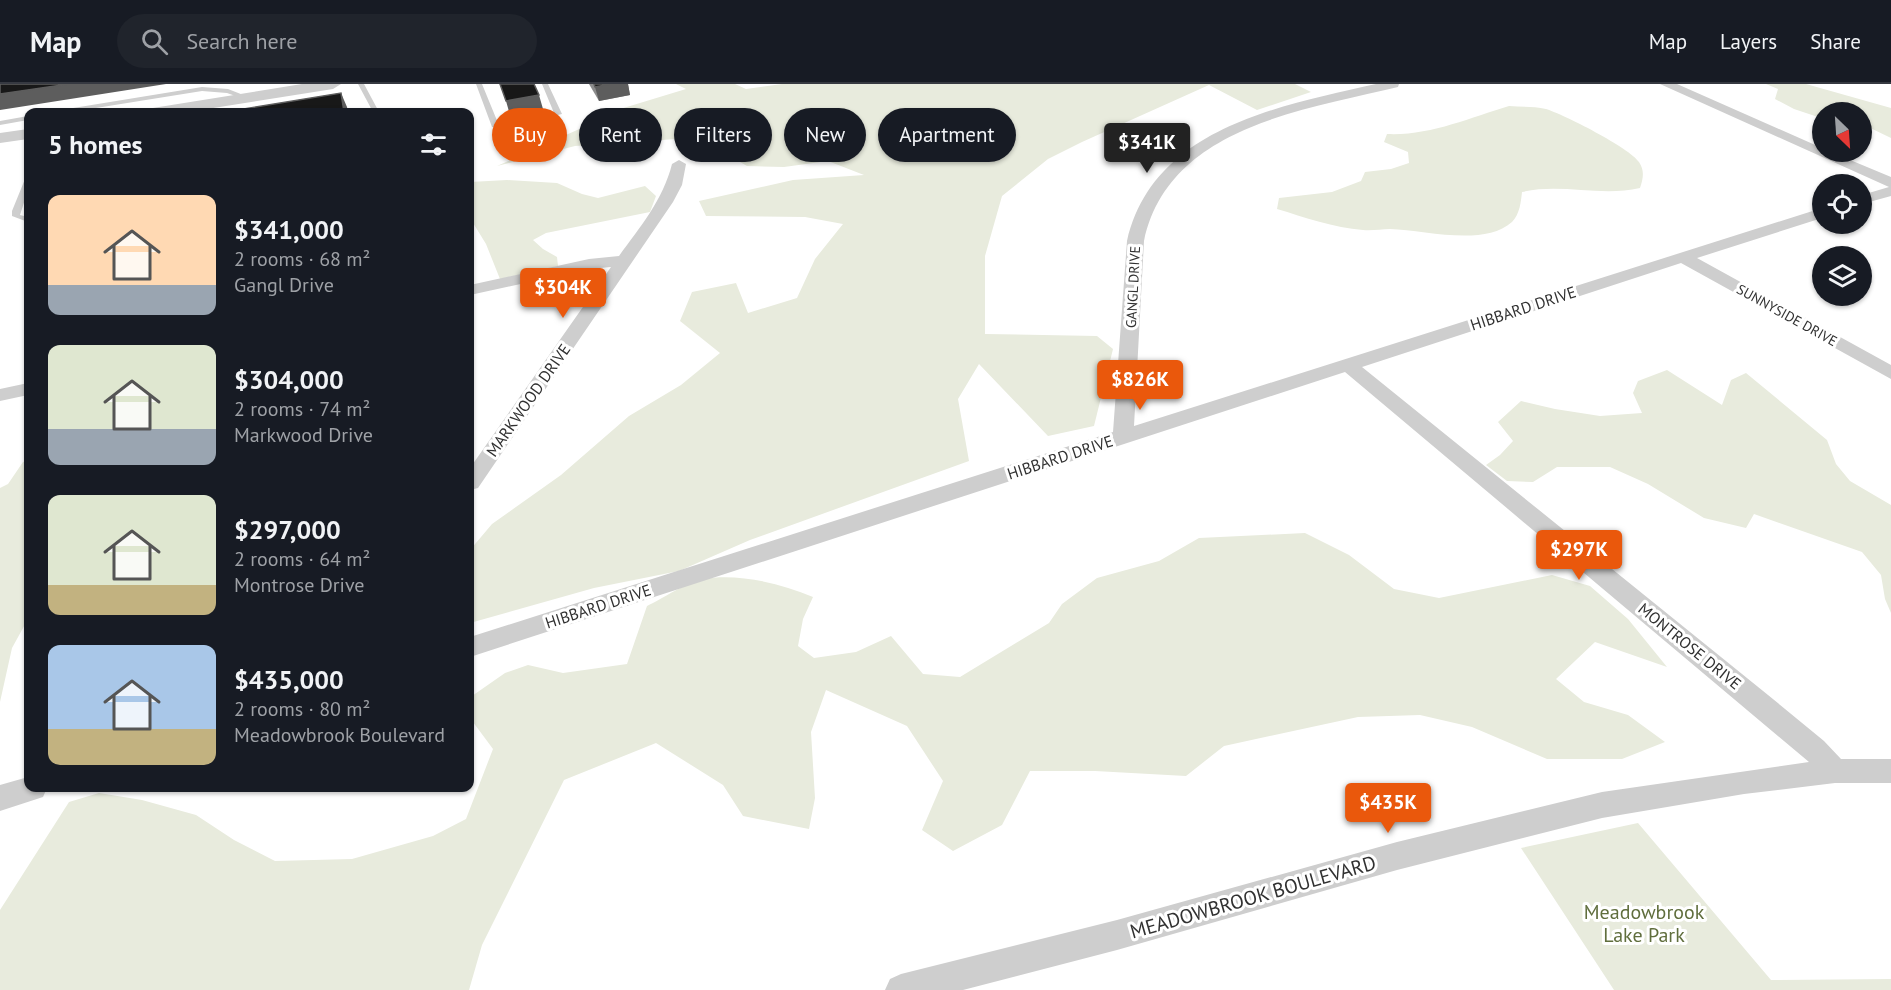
<!DOCTYPE html>
<meta charset="utf-8">
<style>
:root{--surface:#171b24;--page:#20242c;--text:#f1f3f6;--muted:#9ea1a6;--line:#363941;--accent:#ea580c}
body{margin:0;font-family:"PT Sans",sans-serif;background:var(--page);color:var(--text);height:100vh;display:flex;flex-direction:column;font-size:22px;white-space:nowrap}
*{box-sizing:border-box;margin:0}
p{font-size:20px;color:var(--muted)}
.icon{flex:none;width:33px;height:33px;fill:none;stroke:currentColor;stroke-width:2;stroke-linecap:round;stroke-linejoin:round}
.map{position:relative;flex:1;overflow:hidden}
.panel{position:absolute;left:24px;top:24px;width:450px;height:684px;display:flex;flex-direction:column;background:var(--surface);border-radius:12px;box-shadow:0 2px 4px #0004}
.panel>*{flex:none}
.hud{position:absolute;left:492px;top:24px;width:570px;height:54px;display:flex;gap:12px}
.needle{width:39px;rotate:155deg}
.fabs{position:absolute;left:1812px;top:18px;display:grid;gap:12px}
.fabs a{display:grid;place-items:center;width:60px;height:60px;border-radius:50%;background:var(--surface);box-shadow:0 2px 4px #0004;font-size:30px}
.price{position:absolute;translate:-50% -51px;padding:0 14px;border-radius:6px;background:var(--accent);color:#fff;font-size:20px;line-height:39px;filter:drop-shadow(0 2px 3px #0008)}
.price::after{content:'';position:absolute;left:50%;top:36px;width:18px;height:14px;margin-left:-9px;background:inherit;clip-path:polygon(0 0,100% 0,50% 100%)}
.price.current{background:#222;color:#fff}
ul{padding:0;list-style:none}
li{display:flex;align-items:center;gap:18px;height:150px;padding:0 24px}
li span{display:grid;place-items:center;flex:none;width:168px;height:120px;border-radius:12px;color:#555}
li>.icon{margin-inline-start:auto}
span .icon{width:72px;height:72px;fill:#fffc;stroke-width:1}
li b{font-size:26px}
h2{display:flex;justify-content:space-between;align-items:center;height:72px;padding:0 24px;font-size:26px}
.tag{padding:0 21px;border-radius:27px;background:var(--surface);box-shadow:0 2px 4px #0004;font-size:21px;line-height:54px}
.tag.current{background:var(--accent);color:#fff}
header{display:flex;align-items:center;gap:36px;box-sizing:border-box;height:84px;padding:0 30px;background:var(--surface);border-bottom:2px solid var(--line)}
header strong{font-size:28px}
nav{display:flex;gap:33px;margin-inline-start:auto;font-size:21px}
.search{width:420px;height:54px;background:var(--page);display:flex;align-items:center;gap:15px;box-sizing:border-box;padding:0 21px;border-radius:33px;color:var(--muted);font-size:22px}
.map>svg:first-child{display:block}
.green{fill:#e8ebdd}
.lines{fill:none;stroke-linecap:round;stroke-linejoin:round}
.service{fill:#cecece;fill-rule:evenodd}
.minor{fill:#cecece;fill-rule:evenodd}
.tertiary{fill:#cecece;fill-rule:evenodd}
.wall{fill:#8c8c8c}
.shaded-wall{fill:#5d5d5d}
.building{fill:#181818;stroke:#5d5d5d;stroke-width:1.5}
.labels{text-anchor:middle;dominant-baseline:central;stroke-width:6;stroke-linejoin:round;paint-order:stroke}
.far-street-label{font-size:14px;fill:#313131;stroke:#fff}
.street-label{font-size:16px;fill:#313131;stroke:#fff}
.near-street-label{font-size:20px;fill:#313131;stroke:#fff}
.near-park-label{font-size:20px;fill:#606e3d;stroke:#fff}
</style>
<header>
<strong>Map</strong>
<div class="search"><svg class="icon" aria-label="search" viewBox="0 0 24 24"><circle cx="10" cy="10" r="6"/><path d="M15 15l6 6"/></svg>Search here</div>
<nav><a>Map</a><a>Layers</a><a>Share</a></nav>
</header>
<div class="map">
<svg width="1891" height="906" viewBox="0 0 1891 906">
<rect width="100%" height="100%" fill="#fff"/>
<path class="green" d="M676 0H735L746 5 782 0H1295L1311 8 1257 26 1209 1 1082 58 1048 75 1002 112 985 172V250L1097 252 1113 265 1094 342 1048 352 979 280 958 315 969 377 750 456 679 487 594 504 470 539V466L492 440 561 391 629 332 681 301 720 269 680 237 692 208 736 199 748 229 797 214 815 175 843 140 805 133 706 132 699 117 793 96 864 91 828 77 784 83 747 82 705 58 676 55 575 62 497 82 586 42 584 36 686 5Z
M1766 0H1806L1891 24V54L1862 40V28H1822L1821 34 1794 25 1775 15 1778 5Z
M1509 22C1521 23 1534 22 1546 25 1563 30 1630 64 1639 78 1645 87 1643 95 1640 104 1601 113 1561 99 1522 108 1521 117 1520 130 1512 138 1484 163 1425 146 1390 145 1381 145 1372 147 1363 146 1334 144 1304 133 1277 125L1279 114 1332 108 1361 97 1365 88 1391 85 1409 79 1408 68 1384 58 1387 50C1429 52 1469 34 1509 22Z
M507 96 557 99 582 110 598 114 645 102 656 112 650 128 546 149 533 156 543 165 557 173 558 182 500 195 486 160 470 134V98Z
M1667 286 1722 321 1731 296 1746 289 1827 356 1836 380 1850 397 1891 421V529L1885 515 1881 491 1862 468 1754 430 1746 444 1704 434 1648 400 1610 383H1557L1533 398 1507 397 1486 381 1500 371 1513 357 1498 338 1521 317 1555 325 1600 332 1642 329 1633 309 1638 297Z
M28 376V535L12 564 0 618V404L8 400 23 378Z
M1305 449 1349 471 1394 505 1439 514 1552 491 1590 502 1628 535 1667 583 1595 558 1556 595 1584 618 1628 631 1665 658 1622 675H1547L1472 643 1420 631 1358 633 1224 662 1186 692 1095 687H1030L1002 741 953 767 922 746 943 697 907 642 826 606 811 648 815 714 809 745 743 732 723 701 656 659 564 696 482 861 469 906H0V826L69 718 99 709 142 716 196 731 234 756 275 777 352 775 433 752 466 735 493 665 470 634 472 612 505 589 528 581 563 589 627 580 647 522C662 515 687 498 702 495 739 489 779 499 813 513L803 535 798 562 814 574 856 568 891 552 923 590 960 593 1049 539 1062 520 1097 494 1159 477 1199 454Z
M1638 739 1771 896 1891 895V906H1614L1521 764Z"/>
<g class="lines">
<path class="service" d="M358 0H364L379 28H373Z
M476 0H482L498 39 554 29 542 0H548L562 30 501 44 492 43Z
M202 3 228 5 251 14 247 16 227 9 202 7 71 28H57L61 26Z
M28 32V36L0 41V37Z
M25 95H28V106L20 131 28 133V138L12 132V127Z"/>
<path class="minor" d="M1376 0H1399L1398 3C1303 26 1168 43 1144 157L1134 342 1822 124V134L1697 174 1891 281V295L1681 179 1362 283 1768 611 1824 657 1841 675H1891V699H1835L1744 710 1602 734 1397 786 1117 866 963 906H885L890 895 901 890 1117 836 1397 758 1602 708 1809 678 1345 288 470 573V553L1113 348 1127 157C1153 44 1279 22 1376 0Z
M1660 0H1677L1822 64V68H1831L1891 93V112L1862 120V111L1889 103Z
M679 76 686 80 682 101 673 118 478 404 470 406V384L611 183 589 185 470 211V201L589 175 619 172C640 143 663 116 672 80Z
M28 299V311L0 317V305Z
M28 693V704H47L43 713 0 727V701Z"/>
<path class="tertiary" d="M302 0H341L333 5 188 28H150L153 24 159 23Z
M28 45V55L0 59V49Z"/>
</g>
<path class="wall" d="M589 0H628L630 11 599 17Z"/>
<path class="shaded-wall" d="M69 0H166L0 26V10Z
M610 0H628L630 11 599 17 595 3Z
M341 9 347 23 348 28H344Z
M539 11 543 25 510 31 506 17Z"/>
<path class="building" d="M0 0H69L0 10Z
M500 0H534L539 11 506 17Z
M594 0H610L595 3Z
M341 9 344 28H225Z"/>
<g class="labels">
<g class="far-street-label">
<text transform="translate(1133 203) rotate(-87)">GANGL DRIVE</text>
<text transform="translate(1787 231) rotate(29)">SUNNYSIDE DRIVE</text>
</g>
<g class="street-label">
<text transform="translate(1523 224) rotate(-18)">HIBBARD DRIVE</text>
<text transform="translate(528 316) rotate(-55)">MARKWOOD DRIVE</text>
<text transform="translate(1060 373) rotate(-18)">HIBBARD DRIVE</text>
<text transform="translate(598 522) rotate(-18)">HIBBARD DRIVE</text>
<text transform="translate(1690 562) rotate(39)">MONTROSE DRIVE</text>
</g>
<g class="near-street-label">
<text transform="translate(1253 813) rotate(-16)">MEADOWBROOK BOULEVARD</text>
</g>
<g class="near-park-label">
<text x="1644" y="828">Meadowbrook<tspan x="1644" dy="23">Lake Park</tspan></text>
</g>
</g>
</svg>
<div class="fabs">
<a><svg class="needle" viewBox="-14 -14 28 28"><path d="M0-13l5 13h-10z" fill="#e53935"/><path d="M0 13l5-13h-10z" fill="#9ea1a6"/></svg></a>
<a><svg class="icon" aria-label="locate" viewBox="0 0 24 24"><circle cx="12" cy="12" r="6"/><path d="M12 2v4M12 18v4M2 12h4M18 12h4"/></svg></a>
<a><svg class="icon" aria-label="layers" viewBox="0 0 24 24"><path d="M12 4l9 5-9 5-9-5zM3 14l9 5 9-5"/></svg></a>
</div>
<b class="price current" style="left:1147px;top:90px">$341K</b>
<b class="price" style="left:563px;top:235px">$304K</b>
<b class="price" style="left:1140px;top:327px">$826K</b>
<b class="price" style="left:1579px;top:497px">$297K</b>
<b class="price" style="left:1388px;top:750px">$435K</b>
<div class="hud">
<a class="tag current">Buy</a>
<a class="tag">Rent</a>
<a class="tag">Filters</a>
<a class="tag">New</a>
<a class="tag">Apartment</a>
</div>
<section class="panel">
<h2>5 homes<svg class="icon" aria-label="filters" viewBox="0 0 24 24"><path d="M4 7h16M4 17h16"/><circle cx="9" cy="7" r="2"/><circle cx="15" cy="17" r="2"/></svg></h2>
<ul>
<li><span style="background:linear-gradient(#ffd9b3 75%,#9aa5b1 0)"><svg class="icon" aria-label="home" viewBox="0 0 24 24"><path d="M3 11l9-7 9 7M6 9v11h12V9"/></svg></span><div><b>$341,000</b><p>2 rooms · 68 m²</p><p>Gangl Drive</p></div></li>
<li><span style="background:linear-gradient(#dfe7d0 70%,#9aa5b1 0)"><svg class="icon" aria-label="home" viewBox="0 0 24 24"><path d="M3 11l9-7 9 7M6 9v11h12V9"/></svg></span><div><b>$304,000</b><p>2 rooms · 74 m²</p><p>Markwood Drive</p></div></li>
<li><span style="background:linear-gradient(#dfe7d0 75%,#c2b280 0)"><svg class="icon" aria-label="home" viewBox="0 0 24 24"><path d="M3 11l9-7 9 7M6 9v11h12V9"/></svg></span><div><b>$297,000</b><p>2 rooms · 64 m²</p><p>Montrose Drive</p></div></li>
<li><span style="background:linear-gradient(#a9c7e8 70%,#c2b280 0)"><svg class="icon" aria-label="home" viewBox="0 0 24 24"><path d="M3 11l9-7 9 7M6 9v11h12V9"/></svg></span><div><b>$435,000</b><p>2 rooms · 80 m²</p><p>Meadowbrook Boulevard</p></div></li>
</ul>
</section>
</div>
